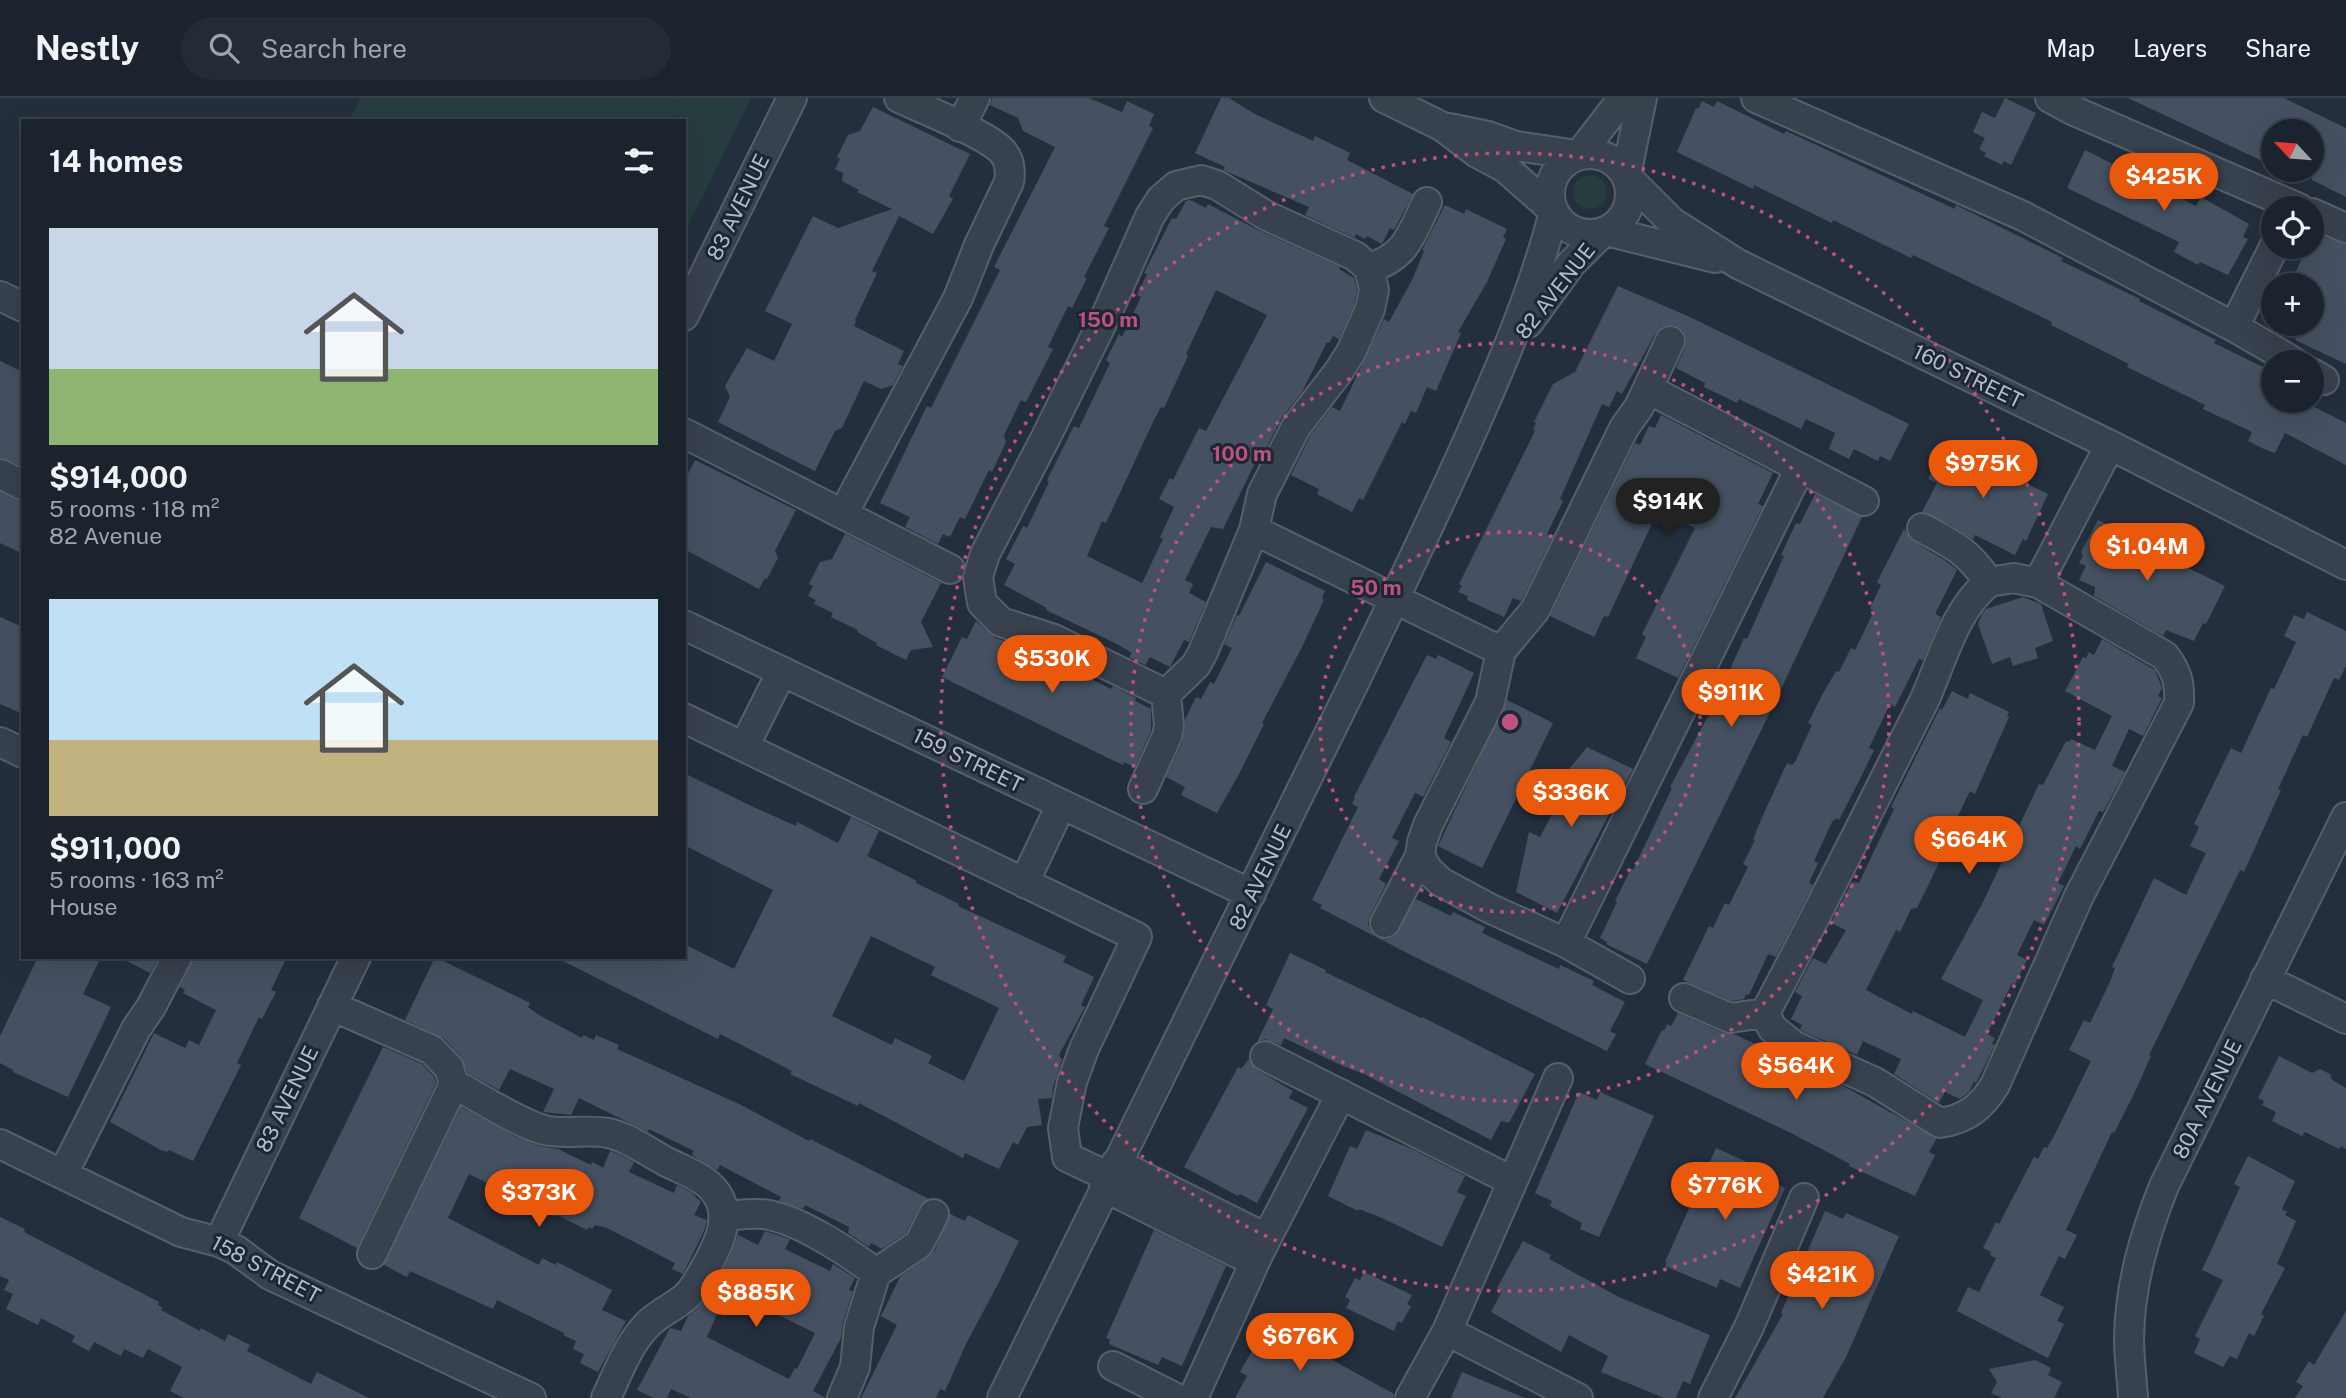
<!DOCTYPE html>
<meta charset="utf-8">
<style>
:root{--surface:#1b232e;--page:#242b36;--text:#f1f3f6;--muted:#a0a4aa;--line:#39404a;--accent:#ea580c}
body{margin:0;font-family:"Public Sans",sans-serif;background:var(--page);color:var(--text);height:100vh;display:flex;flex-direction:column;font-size:26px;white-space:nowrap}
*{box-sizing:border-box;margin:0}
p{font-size:23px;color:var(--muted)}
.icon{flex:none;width:38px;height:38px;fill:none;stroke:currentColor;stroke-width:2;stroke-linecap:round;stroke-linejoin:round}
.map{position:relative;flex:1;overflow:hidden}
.side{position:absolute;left:21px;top:21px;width:665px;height:840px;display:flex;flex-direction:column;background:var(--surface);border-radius:0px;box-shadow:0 7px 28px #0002,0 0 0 2px var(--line)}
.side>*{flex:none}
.needle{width:46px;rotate:296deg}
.fabs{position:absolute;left:2261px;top:21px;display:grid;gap:14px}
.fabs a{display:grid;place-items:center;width:63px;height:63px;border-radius:50%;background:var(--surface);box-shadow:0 7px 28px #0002,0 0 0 2px var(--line);font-size:35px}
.price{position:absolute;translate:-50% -60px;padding:0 16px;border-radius:24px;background:var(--accent);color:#fff;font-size:23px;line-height:46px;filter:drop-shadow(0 2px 4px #0008)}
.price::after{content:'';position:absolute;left:50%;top:42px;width:21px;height:16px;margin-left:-10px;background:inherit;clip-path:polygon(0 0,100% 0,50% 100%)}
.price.on{background:#222;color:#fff}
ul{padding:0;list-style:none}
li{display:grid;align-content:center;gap:14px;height:371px;padding:0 28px}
li span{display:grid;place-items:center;height:217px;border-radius:0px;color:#555}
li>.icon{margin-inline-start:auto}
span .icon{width:126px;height:126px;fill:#fffc;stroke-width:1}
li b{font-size:30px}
h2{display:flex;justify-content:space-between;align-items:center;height:84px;padding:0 28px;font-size:30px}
header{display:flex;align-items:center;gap:42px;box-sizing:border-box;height:98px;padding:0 35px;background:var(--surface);border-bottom:2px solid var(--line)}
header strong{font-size:33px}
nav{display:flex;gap:38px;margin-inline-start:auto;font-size:24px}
.search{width:490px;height:63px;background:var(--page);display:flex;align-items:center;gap:18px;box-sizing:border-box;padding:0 24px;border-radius:38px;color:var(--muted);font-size:26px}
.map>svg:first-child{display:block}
.green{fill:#263c3f}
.building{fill:#455162;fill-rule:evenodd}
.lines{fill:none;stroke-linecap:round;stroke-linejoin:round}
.minor-casing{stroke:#565f6c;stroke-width:32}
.minor{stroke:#38414e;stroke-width:28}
.ring{fill:none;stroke:#bd5182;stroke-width:3.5;stroke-dasharray:3.5 7}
.labels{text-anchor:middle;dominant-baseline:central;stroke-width:6;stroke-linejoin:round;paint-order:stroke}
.street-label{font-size:21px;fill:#b4bcc9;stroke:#1d2633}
.centre{fill:#bd5182;stroke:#1d2633;stroke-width:3.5}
.ring-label{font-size:21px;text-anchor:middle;font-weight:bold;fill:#bd5182;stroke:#1d2633;stroke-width:6;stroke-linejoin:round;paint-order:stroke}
</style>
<header>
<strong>Nestly</strong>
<div class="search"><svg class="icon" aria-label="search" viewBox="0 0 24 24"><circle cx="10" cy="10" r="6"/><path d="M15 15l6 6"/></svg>Search here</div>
<nav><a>Map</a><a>Layers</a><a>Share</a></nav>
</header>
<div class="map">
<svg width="2346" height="1300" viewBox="0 0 2346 1300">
<rect width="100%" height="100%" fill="#242f3e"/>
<path class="green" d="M360 0H751L684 136V23H349Z
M1573 94a17 17 0 1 1 34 0a17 17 0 1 1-34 0Z"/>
<path class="building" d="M992 0H1089L1122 14 1127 3 1154 16 1149 28 1153 30 1104 128 1109 130 1084 179 1087 180 1072 210 1068 208 1048 249 1053 251 1026 304 1021 302 1004 337 1006 344 992 374 989 372 965 421 960 419 950 439 943 436 938 446 905 429 910 419 880 405 927 308 931 310 1000 172 994 169 1055 49 1023 33 1018 20 990 7Z
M1221 0H1229L1255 16 1313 43 1315 38 1350 55 1347 62 1413 96 1394 132 1390 130 1382 146 1367 138 1365 141 1356 136 1355 140 1305 117 1309 109 1223 72 1225 69 1195 55Z
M2005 0 2036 15 2011 67 2004 63 2002 67 1984 58 1986 55 1979 51 1985 40 1973 34 1982 14 1995 20Z
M2128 0H2284L2346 30V99L2312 82V33H2273V68Z
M1702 3 1714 9 1717 3 1784 36 1786 33 1955 111 1956 107 2063 160 2061 163 2140 201 2139 203 2216 242 2214 245 2273 274V303H2303L2346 325V367L2285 335 2275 355 2266 352 2248 343 2252 334 2203 311 2205 307 2127 269 2129 266 2051 227 2052 224 1913 157 1911 160 1833 122 1832 125 1754 87 1753 91 1677 54 1696 10 1698 11Z
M873 9 970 56 949 98 953 101 933 136 899 118 872 173 877 175 855 222 856 223 854 228 904 253 898 266 903 268 893 287 881 291 864 283 842 330 835 333 815 373 718 324 730 299 725 288 747 250 774 263 792 226 765 213 813 118 838 130 892 111 857 94 859 92 842 83 843 75 835 71 840 61 837 59 848 37 860 33Z
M2085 52 2196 108 2201 99 2249 126 2243 139 2248 141 2228 177 2200 164 2198 167 2174 154 2179 144 2067 90Z
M1190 102 1206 110 1208 106 1260 133 1340 169 1339 171 1354 180 1357 192 1354 207 1339 241 1333 238 1329 245 1327 244 1302 294 1281 321 1261 361 1258 359 1223 431 1211 429 1185 482 1193 486 1189 495 1206 504 1189 544 1184 542 1170 569 1150 559 1145 567 1129 559 1132 555 1119 547 1046 512 1047 510 1004 487 1015 466 1006 461 1023 428 1027 430 1049 384 1047 382 1074 328 1079 330 1110 265 1106 262 1119 236 1122 239 1141 199 1137 197 1147 176 1144 175 1172 120 1176 121 1186 103ZM1216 192 1267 217 1206 333 1199 330 1173 382 1170 380 1159 401 1174 409 1160 439 1163 441 1142 485 1087 458 1102 423 1106 425 1154 322 1161 309 1164 310 1188 258 1186 256Z
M1445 107 1464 116 1466 111 1507 131 1503 139 1506 141 1487 184 1458 234 1461 235 1436 293 1427 289 1416 315 1411 313 1405 326 1402 324 1363 402 1359 400 1352 414 1317 396 1319 391 1291 377 1310 338 1332 309 1340 313 1384 221 1389 224 1413 180 1424 153 1422 152Z
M2320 137 2346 146V266L2295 242 2303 226H2312V187H2290L2307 149H2312V144L2317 143Z
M1618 188 1690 219 1909 326 1890 363 1880 358 1878 363 1854 351 1849 361 1829 351 1835 335 1806 321 1801 331 1739 301 1737 305 1704 289 1705 285 1676 270 1685 250 1686 241 1683 233 1676 228 1668 227 1661 229 1655 236 1622 296 1617 293 1609 309 1602 306 1560 401 1563 403 1547 436 1553 438 1521 503 1513 500 1504 519 1467 502 1468 498 1458 494 1462 488 1459 486 1535 333 1533 332 1536 325 1534 324 1553 286 1575 274Z
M0 263 23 274V368L0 360Z
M1661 317 1773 375 1758 406 1763 408 1678 580 1636 560 1646 539 1642 536 1695 430 1658 413 1608 519 1604 518 1594 539 1550 518 1635 345 1640 347 1649 328 1655 330Z
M1944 346 2048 396 2026 443 2023 441 2015 457 1975 437 1973 441 1951 427 1922 414 1937 385 1928 381Z
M695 362 796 412 775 453 778 460 767 481 765 480 759 491 684 451V384Z
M0 394 23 403V456L0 445Z
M1815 396 1862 419 1775 604 1647 866 1606 846 1607 844 1600 840 1617 804 1615 803 1631 771 1633 772 1672 690 1670 689 1715 605 1744 540 1747 541 1784 458 1781 457 1796 425 1800 426Z
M2098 422 2178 459 2176 464 2225 488 2206 526 2203 525 2194 543 2166 532 2163 538 2094 498 2095 489 2079 482 2086 468 2079 465 2083 458 2081 454Z
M1904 431 1914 444 1943 461 1957 472 1936 514V516L1941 519 1923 562 1919 561 1895 609 1890 606 1869 650 1874 652 1862 677 1839 722 1836 720 1832 724 1814 763 1818 765 1809 785 1813 787 1776 859 1768 856 1749 897 1746 896 1744 901 1732 903 1683 882 1709 828 1713 830 1725 805 1729 807 1748 769 1743 766 1755 742 1753 741 1764 715 1787 665 1792 667 1795 664 1812 627 1808 625 1822 597 1836 573 1839 574 1851 550 1855 552 1874 513 1870 510 1881 487 1877 484Z
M845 436 941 485 921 524 933 549 911 552 906 562 876 547 877 545 857 534 858 532 831 519 833 515 814 506 816 502 808 498 813 488 809 486 820 464 832 461Z
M1266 464 1325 493 1322 500 1324 502 1302 549 1262 625 1264 626 1238 678 1217 715 1181 697 1185 689 1166 679 1182 645 1185 622 1196 599 1201 601 1210 584 1214 586 1232 550 1224 546 1237 517 1239 518Z
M2023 499 2041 506 2053 543 2035 550 2038 560 2013 568 2010 559 1992 566 1978 526 1982 516 1986 511Z
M2307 514 2346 533V568L2339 582 2334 580 2307 639 2303 637 2278 691 2281 692 2244 774 2240 772 2149 957 2151 958 2133 998 2114 1035 2112 1034 2066 1132 2077 1137 2065 1161 2059 1158 2040 1197 2064 1209 2057 1223 2064 1226 2048 1260 1957 1213 1968 1189 1979 1194 1996 1160 1990 1157 1991 1154 1983 1150 1996 1124 1999 1126 2034 1059 2038 1061 2044 1049 2047 1050 2054 1038 2091 963 2069 952 2084 922 2090 925 2110 884 2115 870 2112 869 2154 780 2186 797 2206 755 2190 748 2199 729 2194 726 2231 650 2241 655 2271 590 2274 591 2296 544 2284 538 2294 517 2304 521Z
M0 519 23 529V616L0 606Z
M976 523 995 540 1048 556 1066 565 1065 568 1111 591 1113 588 1136 600 1135 603 1151 611V633L1135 669 1124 664 1123 667 1104 658 942 579 962 539 967 541Z
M2102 541 2155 572 2162 590 2158 598 2162 600 2143 638 2129 631 2112 668 2125 674 2103 714 2099 713 2080 751 2076 748 2058 785 2064 788 2044 827 2034 822 2017 857 2027 862 2015 886 2012 885 1987 936 1995 940 1992 946 1995 947 1976 985 1974 984 1969 994 1960 1001 1945 994 1939 1005 1894 976 1901 961 1863 943 1857 957 1802 933 1800 931 1802 927 1791 921 1802 898 1795 894 1813 860 1826 866 1846 832 1831 825 1852 784 1859 785 1894 711 1891 709 1940 610 1942 612 1952 593 1968 601 1970 595 2009 614 2007 618 2009 619 1975 696 1970 693 1939 757 1942 759 1917 810 1911 811 1900 834 1896 832 1866 892 1912 916 1913 913 1965 939 1983 902 1941 881 1983 804 2039 686 2043 687 2066 643 2069 644 2071 641 2095 652 2112 618 2065 593 2083 559 2086 560 2089 554 2094 557Z
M1427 557 1436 561 1438 557 1474 575 1444 640 1451 644 1423 699 1415 695 1392 740 1399 743 1379 781 1386 786 1370 818 1368 826 1371 833 1377 839 1385 842 1394 839 1416 801 1451 818 1453 814 1485 829 1482 835 1559 871 1560 867 1594 883 1592 887 1625 904 1610 933 1616 936 1607 953 1411 857 1320 810 1322 807 1312 802 1358 709 1352 706 1355 700 1354 699Z
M1507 602 1553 625 1482 770 1438 748Z
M1587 649 1633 671 1557 815 1516 794 1529 734 1540 739 1569 685 1557 686Z
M684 675 749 707 796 728 797 724 838 745 851 719 879 733 867 758 917 783 916 785 959 806 958 808 1066 858 1063 864 1094 879 1081 907 1085 909 1059 957 1062 962 1053 989 1052 1000 1038 1001 1042 1027 1027 1029 1018 1047 1013 1044 999 1071 965 1055 963 1060 859 1005 858 1008 790 976 792 973 720 936 718 941 555 859H684V846L734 871 773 792 684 747ZM871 838 935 869 931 877 999 910 964 983 928 965 932 958 895 940 892 947 832 918Z
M1290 855 1326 872 1325 874 1421 920 1422 919 1535 976 1509 1025 1501 1023 1491 1042 1364 976 1343 968 1284 940 1281 947 1265 941 1257 944 1273 911 1266 907Z
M38 859H101L83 896 111 909 68 999 13 974V972L0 965V938Z
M119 859H158L150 875Z
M193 859H287L271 892 276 894 262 921 259 919 237 965 241 967 193 1063 169 1052 167 1054 161 1052 110 1024 154 935 185 950 189 942 199 947 216 912 183 895 185 892 180 889Z
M435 859 530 905 528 909 539 917 582 940 583 937 594 942 596 937 619 947 617 951 739 1006 809 1043 810 1041 929 1101 920 1108 906 1135 882 1151 871 1145 869 1149 848 1135 849 1129 805 1107 803 1111 779 1103 781 1099 720 1067 717 1072 692 1057 694 1053 649 1031 648 1034 579 1000 571 1017 543 1014 554 991 510 971 499 992 468 975 461 959 444 940 405 922Z
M1678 915 1723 935 1734 936 1843 988 1937 1040 1929 1054 1935 1057 1915 1098 1849 1068 1850 1066 1791 1035 1645 966 1662 932 1664 933 1667 926 1671 928Z
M383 949 422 966 434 979 436 985 357 1150 299 1120Z
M2279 958 2312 975 2320 971 2330 976 2332 982 2346 990V1051L2341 1048 2339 1051 2305 1034 2302 1038 2272 1023 2276 1014 2262 1007 2264 1003 2258 1000Z
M1249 961 1257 972 1293 993 1289 1000 1308 1010 1257 1105 1240 1096 1238 1098 1184 1069 1238 969 1241 971Z
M1579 994 1597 1002 1600 994 1654 1018 1599 1139 1580 1131 1582 1125 1550 1108 1552 1103 1535 1095Z
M461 1009 516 1039 539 1048 558 1051 591 1067 592 1064 603 1070 610 1053 616 1055 634 1064 629 1074 674 1095 677 1087 692 1095 701 1104 694 1117 707 1122 704 1133 683 1176 672 1171 675 1165 607 1130 595 1127 592 1131 589 1129 587 1132 557 1117 555 1119 469 1076 448 1120 539 1167 542 1160 556 1167 557 1164 612 1192 602 1212 626 1223 598 1274 580 1265 584 1256 573 1251 576 1243 563 1237 564 1235 497 1202 493 1211 410 1173 407 1179 384 1167Z
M1366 1032 1412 1051 1465 1078 1457 1094 1466 1098 1442 1149 1382 1120 1359 1111 1358 1113 1328 1098 1350 1048 1357 1051Z
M1716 1050 1773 1076 1770 1083 1785 1090 1740 1190 1720 1181 1717 1190 1665 1168 1667 1165 1665 1164Z
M2248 1058 2295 1083 2282 1111 2287 1114 2285 1117 2296 1123 2277 1166 2285 1170 2261 1216 2264 1218 2254 1238 2249 1235 2237 1261 2230 1258 2223 1269 2194 1255 2200 1241 2195 1238 2223 1182 2202 1172 2240 1089 2234 1086Z
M1825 1113 1843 1121 1846 1115 1899 1138 1847 1257 1823 1300H1735L1783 1216 1781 1215Z
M950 1116 965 1123 968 1117 1019 1143 1000 1182 966 1246 945 1293 940 1291 936 1300H861L897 1227 881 1218 900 1179 934 1154Z
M0 1119 25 1131 24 1134 159 1204 158 1207 163 1210 161 1212 200 1233 201 1230 225 1243 228 1236 250 1247 247 1253 311 1286 317 1274 369 1300H184L170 1293 182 1269 148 1251 143 1260 124 1251 121 1258 94 1244 89 1253 72 1244 75 1238 41 1220 38 1227 6 1211 13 1196 4 1192 9 1182 0 1178Z
M1154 1132 1226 1168 1182 1268 1162 1259 1158 1267 1109 1246 1110 1241 1106 1240Z
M765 1133 790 1141 785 1151 830 1173 833 1166 855 1180 849 1192 853 1193 843 1224 841 1240 813 1293 826 1300H691L671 1291 667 1300H654L637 1292 670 1230 681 1233 688 1218 698 1210 710 1195 730 1158 738 1137 758 1147ZM724 1200 743 1209 744 1206 748 1208 750 1203 815 1235 797 1271 795 1270 789 1281 707 1239Z
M1523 1143 1551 1157 1549 1161 1619 1199 1710 1237 1690 1286 1683 1283 1676 1300H1664L1601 1274 1608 1258 1569 1237 1561 1254 1491 1214 1502 1193 1497 1190Z
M1364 1174 1412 1197 1407 1206 1411 1208 1402 1225 1398 1223 1394 1233 1346 1210 1350 1202 1345 1199 1355 1180 1360 1182Z
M2346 1213V1300H2295L2303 1288 2296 1284 2309 1263 2314 1267Z
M1267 1226 1394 1296 1393 1300H1235L1247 1278 1240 1274Z
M2035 1262 2051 1270 2048 1277 2062 1284 2054 1300H2002L1991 1295 1997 1284 1989 1271Z
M1462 1274 1525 1300H1451Z"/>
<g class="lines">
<g class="minor-casing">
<path id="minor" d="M1384 0 1443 29 1477 55 1505 70 1553 112
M1756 0 2023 118 2234 229 2294 264
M2050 0 2072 12 2299 110
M960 29 975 0
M1449 30 1488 38 1516 48 1577 57
M1550 96a40 40 0 1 1 80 0a40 40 0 1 1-80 0Z
M1579 57 1623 0
M1626 77 1642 0
M1627 79 1672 124 1738 166 2110 347 2346 467
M1201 82 1217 87 1267 118 1355 158 1369 170 1374 192 1370 211 1351 254 1339 273 1296 329 1262 396 1254 432 1203 554 1196 567 1166 596 1054 541 1001 524 982 505 978 479 985 456 1045 341 1108 213 1150 118 1161 101 1176 88Z
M2312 115 2346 130
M1606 133 1715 160
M1369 170C1407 159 1411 136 1427 104
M0 198 23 209
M684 218 792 0
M1528 225 1571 166 1603 134
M2234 229 2274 149
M2312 275 2324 282
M1648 291 1864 403
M684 335 950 471
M0 376 23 387
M843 416 958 200 979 147 1009 84C1011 72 1010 62 1002 53 986 36 923 11 899 0
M1254 432 1501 553
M2038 485 2110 347
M684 527 1251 796
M684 620 1137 839 1084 951 1072 984 1063 1030 1067 1059 1109 1079
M0 644 23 655
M744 649 782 573
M1143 691 1167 638 1169 627 1166 596
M1420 758 1428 772 1441 784 1489 810 1566 845 1630 881
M1024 785 1061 707
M1385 825 1420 758 1422 744 1428 727 1490 604 1501 553 1535 512 1624 330 1639 309 1670 243
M1566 845 1800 370
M2265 881 2346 921
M1684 900 1730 920 1765 915 1772 930 1793 947 1875 984 1940 1025C1966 1021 1981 1010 1995 987L2078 800 2179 605C2180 585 2177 574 2165 558L2038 485 2014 480 1989 484C1966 452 1956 448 1922 430
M332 908 432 952 449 970 454 986 372 1156
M1765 915C1820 812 1871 708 1923 605 1942 565 1953 513 1989 484
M1265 958 1512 1083
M454 986C479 999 518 1025 544 1032 565 1037 587 1031 608 1035 628 1039 648 1054 665 1063 680 1071 699 1077 711 1089 740 1118 712 1158 696 1186 686 1205 663 1211 648 1226 628 1246 618 1275 606 1300
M0 1046 181 1134 219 1144 236 1152 270 1177 531 1300
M1116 1065 1266 1140
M63 1076 136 931 151 909 177 859
M1104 1089 1255 1164
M725 1118C739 1117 755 1114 769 1117 801 1123 850 1155 876 1175
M219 1144 356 859
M1447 1233 1578 1300
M1113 1268 1176 1300
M842 1300 855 1269 859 1229 876 1175 919 1146 934 1116
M1002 1300C1118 1061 1238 824 1354 585 1392 506 1430 427 1466 347 1500 271 1533 195 1554 114
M1193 1300 1259 1155 1341 996
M1410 1300 1447 1233 1558 980
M1713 1300 1749 1229 1804 1100
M2133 1300C2132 1280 2129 1260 2129 1240 2130 1187 2144 1138 2164 1088L2346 719"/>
</g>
<use href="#minor" class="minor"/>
</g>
<g class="ring">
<circle cx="1510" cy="624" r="190"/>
<circle cx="1510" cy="624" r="379"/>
<circle cx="1510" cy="624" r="569"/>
</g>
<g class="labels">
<g class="street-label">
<text transform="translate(738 109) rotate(-64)">83 AVENUE</text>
<text transform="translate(1555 193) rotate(-52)">82 AVENUE</text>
<text transform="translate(1968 278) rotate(26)">160 STREET</text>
<text transform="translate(968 662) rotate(26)">159 STREET</text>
<text transform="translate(1260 779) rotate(-64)">82 AVENUE</text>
<text transform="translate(287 1001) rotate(-64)">83 AVENUE</text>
<text transform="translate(2207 1001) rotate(-64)">80A AVENUE</text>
<text transform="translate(266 1171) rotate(28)">158 STREET</text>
</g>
</g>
<circle cx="1510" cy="624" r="10" class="centre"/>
<g class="ring-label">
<text x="1108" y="229">150 m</text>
<text x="1242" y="363">100 m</text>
<text x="1376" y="497">50 m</text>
</g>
</svg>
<div class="fabs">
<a><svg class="needle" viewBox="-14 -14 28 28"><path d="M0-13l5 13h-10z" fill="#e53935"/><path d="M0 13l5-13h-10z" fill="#a0a4aa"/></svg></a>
<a><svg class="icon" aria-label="locate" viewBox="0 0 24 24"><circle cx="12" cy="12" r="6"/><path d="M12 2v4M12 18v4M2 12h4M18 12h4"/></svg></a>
<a>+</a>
<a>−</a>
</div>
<b class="price" style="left:2164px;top:115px">$425K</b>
<b class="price" style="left:1983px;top:402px">$975K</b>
<b class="price on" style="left:1668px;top:440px">$914K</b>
<b class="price" style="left:2147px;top:485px">$1.04M</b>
<b class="price" style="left:1052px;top:597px">$530K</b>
<b class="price" style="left:1731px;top:631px">$911K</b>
<b class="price" style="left:1571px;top:731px">$336K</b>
<b class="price" style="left:1969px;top:778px">$664K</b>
<b class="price" style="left:1796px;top:1004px">$564K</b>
<b class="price" style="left:1725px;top:1124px">$776K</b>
<b class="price" style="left:539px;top:1131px">$373K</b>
<b class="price" style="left:1822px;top:1213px">$421K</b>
<b class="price" style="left:756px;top:1231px">$885K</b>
<b class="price" style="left:1300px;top:1275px">$676K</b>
<section class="side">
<h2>14 homes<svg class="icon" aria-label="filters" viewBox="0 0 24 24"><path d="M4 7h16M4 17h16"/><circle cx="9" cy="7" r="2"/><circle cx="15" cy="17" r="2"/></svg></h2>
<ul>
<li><span style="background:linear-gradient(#c9d6e8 65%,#8fb573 0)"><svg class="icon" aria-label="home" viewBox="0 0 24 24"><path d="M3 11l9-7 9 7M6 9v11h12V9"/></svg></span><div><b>$914,000</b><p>5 rooms · 118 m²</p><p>82 Avenue</p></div></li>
<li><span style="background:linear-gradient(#bfe0f5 65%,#c2b280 0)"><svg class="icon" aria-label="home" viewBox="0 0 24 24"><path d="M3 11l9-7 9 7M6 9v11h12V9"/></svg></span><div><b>$911,000</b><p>5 rooms · 163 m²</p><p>House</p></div></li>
</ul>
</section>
</div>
